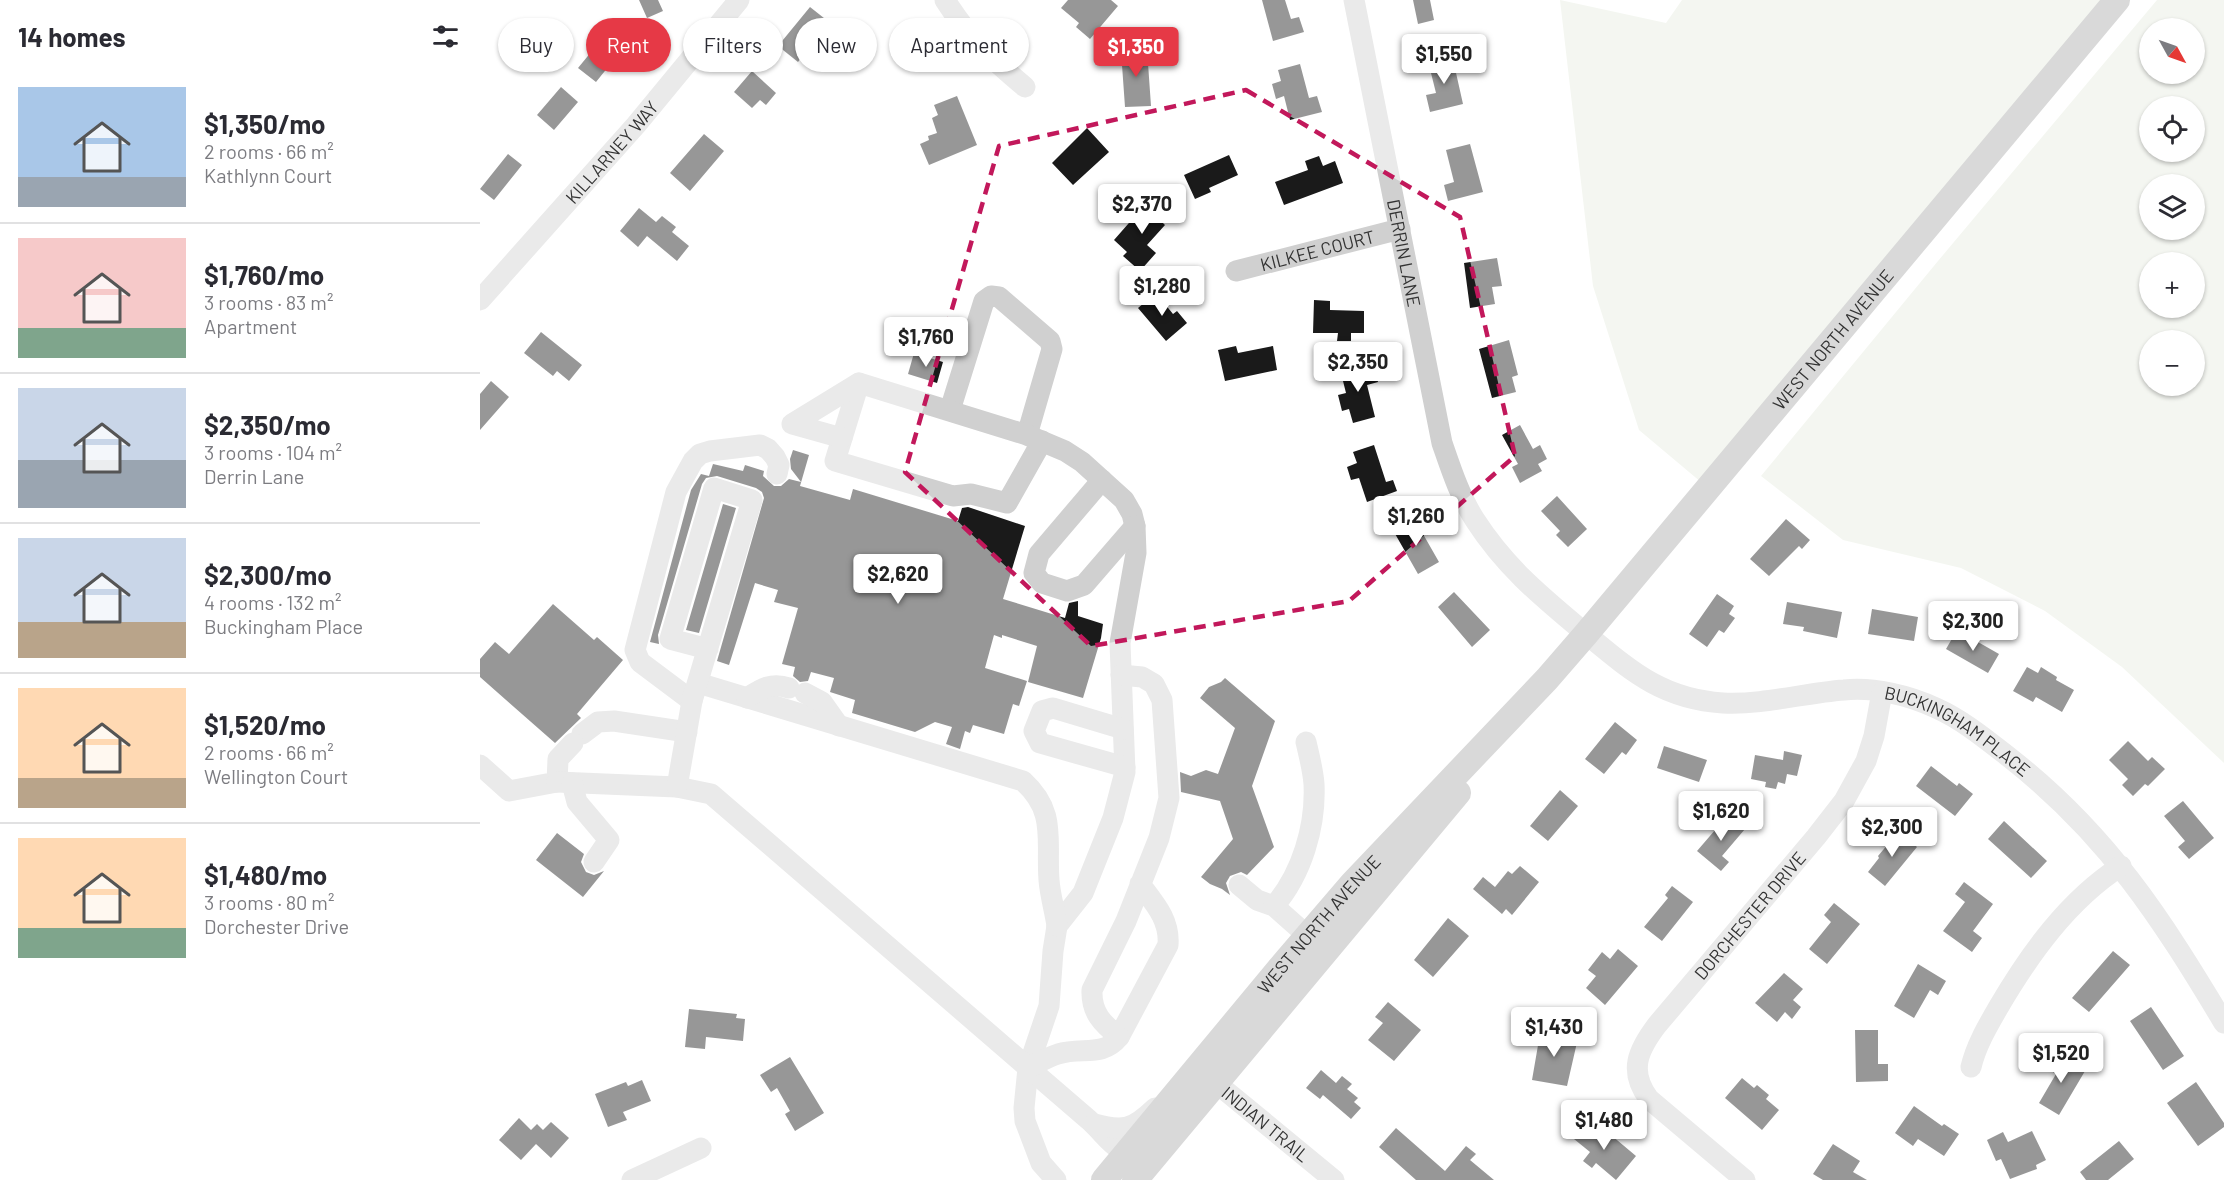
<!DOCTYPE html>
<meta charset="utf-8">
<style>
:root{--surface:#fff;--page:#f7f7f7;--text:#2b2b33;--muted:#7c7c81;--line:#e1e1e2;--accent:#e63946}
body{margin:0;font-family:Barlow,sans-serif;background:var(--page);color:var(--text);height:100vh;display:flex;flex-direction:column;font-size:22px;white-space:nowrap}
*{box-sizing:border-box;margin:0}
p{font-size:20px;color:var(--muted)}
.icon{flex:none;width:33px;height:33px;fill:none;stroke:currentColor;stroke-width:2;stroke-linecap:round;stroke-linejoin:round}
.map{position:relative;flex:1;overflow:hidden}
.panel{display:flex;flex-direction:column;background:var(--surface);width:480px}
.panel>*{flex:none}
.top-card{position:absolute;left:18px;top:18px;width:570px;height:54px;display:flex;gap:12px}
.needle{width:39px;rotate:130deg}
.fabs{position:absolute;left:1659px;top:18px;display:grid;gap:12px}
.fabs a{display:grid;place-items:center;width:66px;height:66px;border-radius:50%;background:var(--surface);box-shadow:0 2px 4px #0004;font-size:30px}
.price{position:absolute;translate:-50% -51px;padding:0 14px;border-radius:6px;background:#fff;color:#222;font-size:20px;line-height:39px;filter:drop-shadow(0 2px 3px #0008)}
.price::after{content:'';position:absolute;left:50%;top:36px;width:18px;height:14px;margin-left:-9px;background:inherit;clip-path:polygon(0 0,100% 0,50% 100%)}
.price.on{background:var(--accent);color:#fff}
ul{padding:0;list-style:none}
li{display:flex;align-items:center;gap:18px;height:150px;padding:0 18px}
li+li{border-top:2px solid var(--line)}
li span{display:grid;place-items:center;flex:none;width:168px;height:120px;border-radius:0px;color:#555}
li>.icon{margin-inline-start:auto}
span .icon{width:72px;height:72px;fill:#fffc;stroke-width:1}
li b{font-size:26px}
h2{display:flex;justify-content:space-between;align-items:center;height:72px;padding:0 18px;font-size:26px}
.pill{padding:0 21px;border-radius:27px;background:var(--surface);box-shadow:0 2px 4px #0004;font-size:21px;line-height:54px}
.pill.on{background:var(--accent);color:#fff}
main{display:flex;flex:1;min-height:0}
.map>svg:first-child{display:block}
.green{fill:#e6ecdf;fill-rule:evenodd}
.building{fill:#1a1a1a}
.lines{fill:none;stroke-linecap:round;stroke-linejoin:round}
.minor{stroke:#d0d0d0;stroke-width:21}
.major{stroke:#ababab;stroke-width:26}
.marked{fill:none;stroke:#c2185b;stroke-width:4.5;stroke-dasharray:12 8;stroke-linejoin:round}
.labels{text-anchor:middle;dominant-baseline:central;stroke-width:6;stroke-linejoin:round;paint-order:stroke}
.street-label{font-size:18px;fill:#333;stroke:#fff}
</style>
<main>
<section class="panel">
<h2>14 homes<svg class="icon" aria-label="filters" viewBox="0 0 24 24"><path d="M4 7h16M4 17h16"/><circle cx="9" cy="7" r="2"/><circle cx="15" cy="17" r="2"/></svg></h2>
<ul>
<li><span style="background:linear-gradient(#a9c7e8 75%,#9aa5b1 0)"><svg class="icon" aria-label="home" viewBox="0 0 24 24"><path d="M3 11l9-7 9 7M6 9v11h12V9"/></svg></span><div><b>$1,350/mo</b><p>2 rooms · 66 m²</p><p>Kathlynn Court</p></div></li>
<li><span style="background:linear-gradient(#f6c9c9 75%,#7fa58c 0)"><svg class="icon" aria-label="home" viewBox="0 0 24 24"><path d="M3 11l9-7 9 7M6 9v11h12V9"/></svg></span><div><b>$1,760/mo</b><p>3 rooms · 83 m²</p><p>Apartment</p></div></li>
<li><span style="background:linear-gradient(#c9d6e8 60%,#9aa5b1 0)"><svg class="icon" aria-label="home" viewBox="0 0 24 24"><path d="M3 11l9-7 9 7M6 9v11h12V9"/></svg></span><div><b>$2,350/mo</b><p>3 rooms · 104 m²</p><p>Derrin Lane</p></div></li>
<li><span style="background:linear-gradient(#c9d6e8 70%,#b9a48a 0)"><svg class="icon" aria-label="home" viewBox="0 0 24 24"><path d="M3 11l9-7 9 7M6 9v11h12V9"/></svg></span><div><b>$2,300/mo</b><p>4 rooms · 132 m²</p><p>Buckingham Place</p></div></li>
<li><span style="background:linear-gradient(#ffd9b3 75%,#b9a48a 0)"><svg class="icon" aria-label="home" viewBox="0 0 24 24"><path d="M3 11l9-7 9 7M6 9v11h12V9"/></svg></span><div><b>$1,520/mo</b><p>2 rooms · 66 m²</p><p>Wellington Court</p></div></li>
<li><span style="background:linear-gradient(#ffd9b3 75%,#7fa58c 0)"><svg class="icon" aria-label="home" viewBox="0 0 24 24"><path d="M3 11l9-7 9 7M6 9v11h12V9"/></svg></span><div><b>$1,480/mo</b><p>3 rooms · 80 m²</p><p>Dorchester Drive</p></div></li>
</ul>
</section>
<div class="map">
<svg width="1744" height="1180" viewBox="0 0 1744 1180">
<rect width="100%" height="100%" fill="#fff"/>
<path class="green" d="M1080 0 1186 23 1202 0H1636L1234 493 1159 430 1113 286Z
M1677 0H1744V763L1642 667 1565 611 1481 568 1363 540 1281 476 1458 261ZM1670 28H1714V74H1670ZM1670 106H1714V152H1670ZM1670 184H1714V230H1670ZM1670 262H1714V308H1670ZM1670 340H1714V386H1670Z"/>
<path class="building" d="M159 0H178L183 11 167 18Z
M588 0H631L638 6 610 39 596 27 599 23 581 8Z
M782 0H805L811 19 819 17 824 32 793 41Z
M933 0H950L954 20 938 24Z
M330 7 349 22 318 62 298 46Z
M130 29 153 48 143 61 137 56 116 82 98 68Z
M667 49 671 106 645 107 641 51Z
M972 55 983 104 950 112 946 95 956 93 948 61Z
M820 64 829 98 837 96 842 112 810 120 804 96 796 99 792 84 801 81 798 70Z
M272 71 296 93 286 105 280 100 272 108 254 92Z
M81 87 98 102 74 130 57 115Z
M477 96 497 145 449 165 440 144 449 140 448 136 457 133 452 118 458 115 454 105Z
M607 128 629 152 593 185 572 163Z
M224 134 244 151 210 191 190 173Z
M990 144 1003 192 968 201 964 185 974 182 966 150Z
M28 154 42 165 14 200 0 189Z
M749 155 758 175 729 188 731 192 715 199 704 175Z
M839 156 843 166 855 161 863 183 804 205 795 182 828 170 825 161Z
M670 199 688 215 682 222 685 225 667 245 676 253 660 271 643 256 647 252 634 240Z
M159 208 176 222 182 216 196 227 192 232 209 246 197 261 167 236 158 247 140 231Z
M1017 258 1022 286 1012 287 1015 304 990 308 984 263Z
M676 293 693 314 697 311 707 323 686 341 658 308Z
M834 300 850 301V310L884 311V333H871V341H857L858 333H833Z
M61 332 102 365 89 381 77 371 73 376 44 353Z
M1029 340 1038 375 1032 377 1036 392 1012 398 999 349Z
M756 346 758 353 793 346 797 370 745 381 738 350Z
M434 353 463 362 457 383 428 374Z
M894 365 898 382 887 385 895 417 873 423 869 409 862 411 858 395 866 393 861 373Z
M11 381 29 397 0 430V394Z
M1040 425 1053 449 1060 445 1067 459 1058 464 1062 471 1040 483 1032 467 1038 464 1022 435Z
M894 445 906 482 913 480 917 491 887 502 879 478 871 480 867 467 877 463 873 452Z
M313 450 329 455 320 486 370 500 373 489 478 521 482 508 488 507 545 526 523 599 585 618 589 603 598 601V616L623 624 621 638 603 698 548 682 557 646 522 635V638L514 635 505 668 547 681 539 706 533 704 524 734 493 725 490 733 485 731 480 749 466 744 472 727 455 722 435 732 372 713 375 700 350 692 354 678 331 672 328 681 320 682 313 676 315 667 302 664 318 608 294 602 298 590 275 583 249 665 237 661 284 498 282 492 276 488 237 476 226 478 222 484 178 635 179 644 170 642 211 490 221 474 229 476 233 464 263 471 265 465 284 471 283 476 294 486H301L309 479 321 482 311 469 310 459Z
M1077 496 1107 529 1088 547 1076 535 1080 531 1061 511Z
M243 504 256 508 219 633 206 630Z
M1306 519 1330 540 1322 549 1319 546 1289 576 1270 559Z
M935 520 959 562 938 574 914 532Z
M974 592 1010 630 992 647 958 607Z
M1237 594 1254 606 1249 614 1255 618 1244 633 1239 630 1227 647 1209 634Z
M1307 602 1362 612 1357 638 1323 631 1324 627 1303 624Z
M73 604 114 640 117 637 143 660 97 714 101 718 75 743 0 677V659L15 642 29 654Z
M1392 609 1438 617 1434 641 1388 634Z
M1477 630 1519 654 1508 673 1466 649Z
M1547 667 1558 673 1561 667 1577 677 1576 680 1594 690 1582 712 1556 697 1553 702 1533 691Z
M745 678 795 721 772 786 794 847 767 875 761 872 750 876 746 883 750 895 742 889 730 884 721 877 753 839 740 801 701 792 700 772 711 776 726 770 738 774 755 728 720 698 729 687 741 682Z
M1135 722 1157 740 1146 755 1142 752 1124 774 1105 759Z
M1648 741 1668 761 1672 757 1685 769 1668 786 1665 784 1653 796 1642 785 1648 779 1629 760Z
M1184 746 1227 760 1219 782 1177 768Z
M1304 751 1322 755 1317 776 1307 774 1305 784 1298 782 1296 789 1285 787 1286 782 1271 779 1275 755 1303 760Z
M1451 766 1477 786 1479 783 1493 794 1475 816 1436 786Z
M1080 790 1098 806 1068 841 1050 826Z
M1703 801 1734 838 1709 859 1698 847 1705 841 1684 816Z
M1248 815 1265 829 1242 856 1249 862 1241 871 1217 851Z
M1524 821 1567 861 1551 878 1508 839Z
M1419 831 1437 847 1405 886 1388 872 1399 858 1398 856Z
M77 833 104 854 101 862 106 872 114 875 124 871 103 897 56 860Z
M1040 866 1059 882 1032 915 1026 909 1022 914 993 889 1003 877 1015 887 1028 871 1032 874Z
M1484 882 1513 904 1493 931 1502 938 1492 952 1463 931 1485 902 1475 894Z
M1192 886 1213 902 1182 941 1164 927 1188 898 1185 895Z
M1354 903 1380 924 1347 964 1329 949 1351 922 1344 915Z
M968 918 989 936 953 977 934 960Z
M1138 949 1158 966 1125 1005 1106 988 1116 976 1108 970 1122 952 1130 959Z
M1633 951 1650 965 1609 1012 1592 998Z
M1438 964 1466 981 1458 995 1450 990 1434 1018 1414 1006Z
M1304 973 1323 989 1313 1000 1321 1007 1312 1019 1305 1012 1297 1022 1275 1003Z
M908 1002 941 1030 914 1061 888 1040 903 1023 895 1017Z
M1671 1007 1704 1056 1683 1070 1650 1021Z
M209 1009 257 1014 256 1018 265 1019 263 1041 226 1037 225 1049 205 1047Z
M1061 1028 1085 1033 1084 1036 1098 1038 1087 1086 1052 1080Z
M1375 1030H1398V1064H1408V1081L1376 1082Z
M1576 1054 1605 1071 1579 1115 1559 1103 1576 1074 1567 1068Z
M310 1057 344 1113 315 1131 305 1114 310 1111 297 1088 291 1092 280 1075Z
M841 1070 856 1083 862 1076 872 1084 867 1089 878 1098 874 1102 881 1108 871 1119 843 1095 840 1099 826 1088Z
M1262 1078 1274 1088 1277 1085 1289 1095 1286 1099 1299 1110 1282 1130 1245 1098Z
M162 1080 171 1101 143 1112 147 1120 128 1127 115 1094 146 1082 148 1086Z
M1716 1082 1744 1123V1127L1718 1146 1687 1103Z
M1434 1106 1462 1126 1464 1124 1479 1134 1464 1156 1438 1139 1433 1146 1415 1133Z
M39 1118 51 1130 57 1124 63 1130 71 1122 89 1138 71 1158 56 1144 41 1160 19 1140Z
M1110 1121 1129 1137 1131 1135 1156 1156 1136 1180 1116 1163 1112 1168 1103 1161 1110 1152 1094 1139Z
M916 1128 965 1171 986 1146 996 1154 990 1160 1014 1180H936L899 1147Z
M1552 1131 1566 1160 1556 1165 1557 1169 1530 1179 1521 1159 1516 1161 1507 1140 1523 1132 1528 1142Z
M1639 1141 1654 1159 1628 1180H1606L1600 1172Z
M1353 1144 1380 1161 1373 1172 1387 1180H1343L1333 1174Z"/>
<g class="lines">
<g class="minor">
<path d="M465 0C490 39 509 57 545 87"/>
<path id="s1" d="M874 0 962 443C971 469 980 497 995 520 1026 568 1062 597 1105 633 1150 670 1181 699 1243 703 1283 705 1324 693 1364 690 1394 687 1428 695 1456 708 1483 720 1507 740 1530 758 1628 835 1681 918 1744 1023"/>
<path id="s2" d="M756 271 920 229"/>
<path id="s3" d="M0 300 156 125 259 0"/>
<path d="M379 383 355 461 473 496 491 494 527 503 562 441"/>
<path d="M470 410 504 301 511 296 519 297 570 341 572 349 547 435"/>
<path d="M362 438 312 424 379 383 547 435 585 451 602 462 644 500 652 514 655 526 656 553 640 643 645 772 633 818 603 893 577 926 573 951 569 1006 548 1068 544 1108 545 1121 561 1163 576 1180"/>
<path d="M622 480 559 554 554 573 562 583 587 591 604 585 655 526"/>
<path d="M641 675 662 677 674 684 682 700 689 798 679 838 646 921 612 990C611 1013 623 1024 639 1037L688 945C690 920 675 904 660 884"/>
<path d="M218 683 543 781C577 812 566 839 569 880 570 895 575 911 577 926"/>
<path d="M325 693 342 702 359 726"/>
<path d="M267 698C282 688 292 682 309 688"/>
<path d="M212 701 160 662 155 650 196 492 213 461 220 454 230 451 280 445 288 449 295 457 299 465 297 474"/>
<path d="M643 729 573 708 562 711 554 731 560 743 645 767"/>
<path d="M102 734 118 722 134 721 207 732"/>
<path d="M0 765 29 791 77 782 78 759 93 743"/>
<path d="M77 782 197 787 231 794 609 1120C630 1139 632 1152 662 1155"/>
<path d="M92 783 97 802 129 840 114 862"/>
<path d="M197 787 212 701 272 500 234 488 190 639 228 649"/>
<path d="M759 885 777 900 794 906 839 946"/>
<path d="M794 906C822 874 836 826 834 784 833 770 829 755 826 742"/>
<path d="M1491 1067C1496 1046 1507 1027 1518 1008 1549 955 1588 900 1641 866"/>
<path d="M548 1068C558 1063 568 1057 578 1054 602 1046 622 1058 639 1037"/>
<path id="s4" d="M724 1073 854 1180"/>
<path d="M614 1124C644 1132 653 1129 675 1108"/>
<path d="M152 1180 221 1148"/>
<path id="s5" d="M1265 1180 1169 1099C1148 1071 1158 1050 1177 1025L1336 837 1364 801 1386 761 1394 736 1402 692"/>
</g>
<g class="major">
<path id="s6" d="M624 1180 805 962 872 884 1067 679 1106 634 1637 0"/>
<path d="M655 1180 978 793"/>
</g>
</g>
<path d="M0 0H1744V1180H0ZM766 90 980 217 1035 456 869 601 611 646 425 472 519 146Z" fill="#fff" fill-opacity=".55" fill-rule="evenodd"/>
<path class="marked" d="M766 90 980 217 1035 456 869 601 611 646 425 472 519 146Z"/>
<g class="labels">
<g class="street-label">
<text stroke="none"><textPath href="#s3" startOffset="198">KILLARNEY WAY</textPath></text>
<text stroke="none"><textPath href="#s2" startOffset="84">KILKEE COURT</textPath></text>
<text stroke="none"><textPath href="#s1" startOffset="258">DERRIN LANE</textPath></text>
<text stroke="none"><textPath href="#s6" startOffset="1113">WEST NORTH AVENUE</textPath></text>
<text stroke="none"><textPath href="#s1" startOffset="1098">BUCKINGHAM PLACE</textPath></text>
<text stroke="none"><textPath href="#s5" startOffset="351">DORCHESTER DRIVE</textPath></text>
<text stroke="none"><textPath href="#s6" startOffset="334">WEST NORTH AVENUE</textPath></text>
<text stroke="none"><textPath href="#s4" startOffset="80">INDIAN TRAIL</textPath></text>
</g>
</g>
</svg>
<div class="fabs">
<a><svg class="needle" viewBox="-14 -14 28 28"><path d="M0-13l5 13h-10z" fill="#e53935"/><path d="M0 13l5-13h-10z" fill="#7c7c81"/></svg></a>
<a><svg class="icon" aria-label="locate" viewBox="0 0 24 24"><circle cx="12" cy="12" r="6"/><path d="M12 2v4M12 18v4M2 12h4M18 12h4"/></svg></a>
<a><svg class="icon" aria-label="layers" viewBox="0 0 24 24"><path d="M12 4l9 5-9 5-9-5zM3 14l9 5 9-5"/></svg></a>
<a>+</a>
<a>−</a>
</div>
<b class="price on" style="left:656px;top:78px">$1,350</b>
<b class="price" style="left:964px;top:85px">$1,550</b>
<b class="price" style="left:662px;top:235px">$2,370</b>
<b class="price" style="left:682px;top:317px">$1,280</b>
<b class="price" style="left:446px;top:368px">$1,760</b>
<b class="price" style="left:878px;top:393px">$2,350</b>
<b class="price" style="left:936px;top:547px">$1,260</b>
<b class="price" style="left:418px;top:605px">$2,620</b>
<b class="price" style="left:1493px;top:652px">$2,300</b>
<b class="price" style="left:1241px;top:842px">$1,620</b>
<b class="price" style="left:1412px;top:858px">$2,300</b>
<b class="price" style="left:1074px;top:1058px">$1,430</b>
<b class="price" style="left:1581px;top:1084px">$1,520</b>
<b class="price" style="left:1124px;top:1151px">$1,480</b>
<div class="top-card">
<a class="pill">Buy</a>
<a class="pill on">Rent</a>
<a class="pill">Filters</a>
<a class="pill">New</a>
<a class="pill">Apartment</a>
</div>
</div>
</main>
